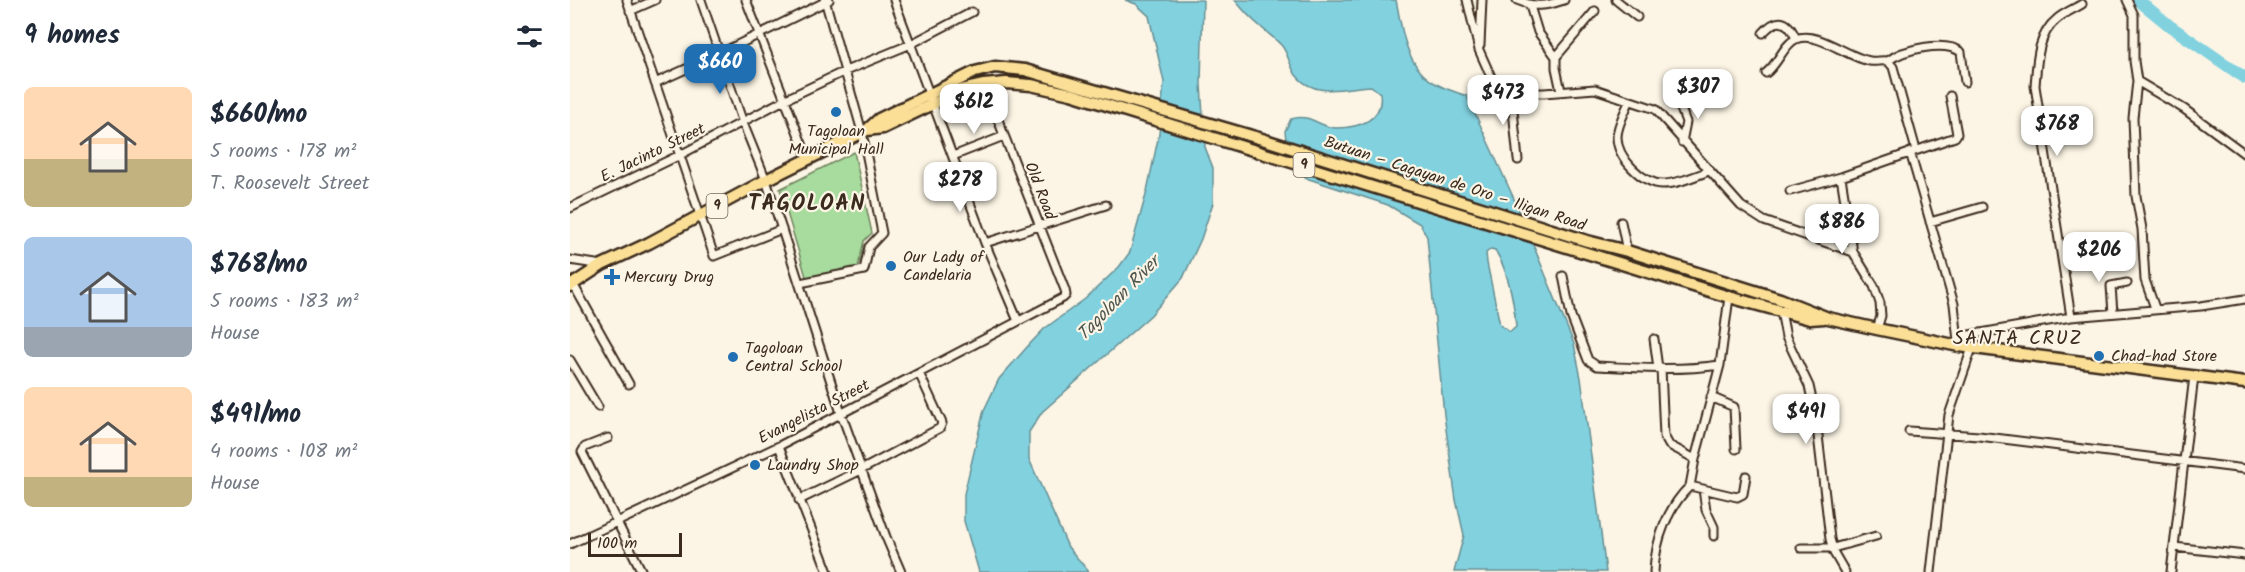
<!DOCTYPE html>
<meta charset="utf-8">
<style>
:root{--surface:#fff;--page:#f2f2f3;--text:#1f2937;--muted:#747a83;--accent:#1f6fb2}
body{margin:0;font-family:Kalam,sans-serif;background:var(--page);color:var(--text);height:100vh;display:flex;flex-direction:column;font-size:22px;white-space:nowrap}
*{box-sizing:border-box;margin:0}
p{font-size:20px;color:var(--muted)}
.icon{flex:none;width:33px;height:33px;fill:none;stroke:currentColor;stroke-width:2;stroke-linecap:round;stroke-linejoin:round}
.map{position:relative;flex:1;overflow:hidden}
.sheet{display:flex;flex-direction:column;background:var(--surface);width:570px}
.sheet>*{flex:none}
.scale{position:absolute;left:18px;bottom:15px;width:94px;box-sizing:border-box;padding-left:6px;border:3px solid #3b2a1e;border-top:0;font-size:16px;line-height:21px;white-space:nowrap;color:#3b2a1e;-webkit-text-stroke:4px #fcf5e5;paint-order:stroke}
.price{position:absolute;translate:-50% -51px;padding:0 14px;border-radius:12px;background:#fff;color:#222;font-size:20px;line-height:39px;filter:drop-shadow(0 2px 3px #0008)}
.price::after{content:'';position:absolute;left:50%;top:36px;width:18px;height:14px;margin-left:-9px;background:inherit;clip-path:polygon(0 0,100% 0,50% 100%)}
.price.active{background:var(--accent);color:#fff}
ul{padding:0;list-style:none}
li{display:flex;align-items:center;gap:18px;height:150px;padding:0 24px}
li span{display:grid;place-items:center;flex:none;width:168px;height:120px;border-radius:9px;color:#555}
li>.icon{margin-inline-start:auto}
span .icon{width:72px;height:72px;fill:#fffc;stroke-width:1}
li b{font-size:26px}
h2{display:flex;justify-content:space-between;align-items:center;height:72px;padding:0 24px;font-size:26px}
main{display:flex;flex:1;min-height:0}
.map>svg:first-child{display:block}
.green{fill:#a7dc9e;stroke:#71835e;stroke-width:1.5}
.water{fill:#82d1df;stroke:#668e92;stroke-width:1.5;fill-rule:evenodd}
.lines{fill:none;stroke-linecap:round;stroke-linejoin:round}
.river{stroke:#82d1df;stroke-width:12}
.minor-casing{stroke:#3b2a1e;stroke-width:11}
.highway-casing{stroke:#3b2a1e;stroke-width:15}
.minor{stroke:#fcf5e5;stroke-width:7}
.highway{stroke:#fbdf96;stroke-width:10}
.poi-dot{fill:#1f6fb2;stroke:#fcf5e5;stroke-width:2}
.labels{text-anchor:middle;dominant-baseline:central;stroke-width:4.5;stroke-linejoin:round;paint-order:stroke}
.shield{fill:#fcf5e5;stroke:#75675a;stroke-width:1.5}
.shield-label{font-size:15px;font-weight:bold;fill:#3b2a1e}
.poi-label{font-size:16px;fill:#3b2a1e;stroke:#fcf5e5;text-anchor:start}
.street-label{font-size:16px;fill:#3b2a1e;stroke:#fcf5e5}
.water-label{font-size:18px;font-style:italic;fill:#4d544e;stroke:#fcf5e5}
.quarter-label{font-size:20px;letter-spacing:1.5px;fill:#3b2a1e;stroke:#fcf5e5}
.district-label{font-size:22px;font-weight:bold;letter-spacing:1.5px;fill:#3b2a1e;stroke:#fcf5e5}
</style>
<main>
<section class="sheet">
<h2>9 homes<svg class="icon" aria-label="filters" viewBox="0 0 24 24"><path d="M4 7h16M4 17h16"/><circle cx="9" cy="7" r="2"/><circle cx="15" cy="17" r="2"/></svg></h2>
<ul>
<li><span style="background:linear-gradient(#ffd9b3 60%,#c2b280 0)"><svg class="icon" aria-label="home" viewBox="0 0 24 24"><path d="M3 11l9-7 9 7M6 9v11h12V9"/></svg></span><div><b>$660/mo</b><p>5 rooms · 178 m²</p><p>T. Roosevelt Street</p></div></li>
<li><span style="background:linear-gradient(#a9c7e8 75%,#9aa5b1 0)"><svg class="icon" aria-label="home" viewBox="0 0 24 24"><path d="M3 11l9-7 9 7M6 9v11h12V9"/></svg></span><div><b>$768/mo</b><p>5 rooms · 183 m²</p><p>House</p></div></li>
<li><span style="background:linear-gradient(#ffd9b3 75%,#c2b280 0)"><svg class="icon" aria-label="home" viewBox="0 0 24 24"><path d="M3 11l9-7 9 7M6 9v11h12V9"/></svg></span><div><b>$491/mo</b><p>4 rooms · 108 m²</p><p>House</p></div></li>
</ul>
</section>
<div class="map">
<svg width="1675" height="572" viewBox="0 0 1675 572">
<rect width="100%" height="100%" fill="#fcf5e5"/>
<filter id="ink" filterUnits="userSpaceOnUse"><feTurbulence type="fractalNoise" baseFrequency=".0167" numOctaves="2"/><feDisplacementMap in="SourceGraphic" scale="12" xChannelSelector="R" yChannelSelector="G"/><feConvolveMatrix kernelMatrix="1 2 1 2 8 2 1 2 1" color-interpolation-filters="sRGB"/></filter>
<g filter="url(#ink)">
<path class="green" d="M284 152 302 233 294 241 288 267 237 280 210 189Z"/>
<path class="water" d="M555 0H633L631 84 635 147 643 168V203L631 239 613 278 581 315 472 412 459 432V459L498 547 519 572H409L394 521V494L414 410 429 379 458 346 474 329 515 299 549 267 560 252 577 191 589 134 594 82 579 16 566 4Z
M665 0H826C831 24 834 53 851 72 862 85 882 91 897 96L945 201 1004 344 1011 378 1036 572H884L894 535 886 500 874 415 857 237 850 224 818 205 739 179 726 172 719 165 715 131 721 119C741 113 748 127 766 128 789 128 814 120 810 93L801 86C777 87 744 99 726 75 720 66 718 54 712 46 706 39 697 33 691 27 681 19 673 10 665 0ZM921 249 925 250C938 271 944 302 946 327L940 332 930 325 917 263 916 253Z"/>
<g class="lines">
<path class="river" d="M1568 0 1600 26 1675 78"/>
<g class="minor-casing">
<path id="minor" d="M57 0 144 256 212 229
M131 0 173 123 196 180 271 413 316 537 331 572
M176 0 238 159
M324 0 415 243 448 321
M897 0 909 50 922 79 941 90 952 93H974L1025 89 1085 109 1171 206 1194 221 1283 252
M947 0C965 8 976 6 994 0
M1046 0 1067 17
M1557 0 1564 15V61L1567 81 1614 109 1675 154
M960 6 968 32 986 57
M60 11 85 0
M1193 33C1207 17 1218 19 1226 39
M910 45 912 0
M1318 61C1333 49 1375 40 1391 52L1395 82
M1196 73C1208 64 1214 44 1226 39 1247 30 1278 58 1300 61 1306 62 1312 60 1318 61L1323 67 1346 150
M1567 81 1563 118 1566 196 1572 229 1575 280 1585 308
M85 83 149 54 259 0
M941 90 948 160
M991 91 986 68V57L1025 11
M1108 101 1116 122 1112 142
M1059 102C1055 112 1047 126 1047 137 1047 158 1073 184 1093 184 1108 184 1125 176 1139 171
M1340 152 1384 304 1388 341
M383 156 434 136
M1271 177 1283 252 1304 286 1310 303 1311 316 1307 329
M1220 191 1271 177 1385 137 1387 134 1380 96
M0 208 110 155 214 100 273 72 341 44 402 12
M1051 222 1057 251
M1360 222 1412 207
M415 243 536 205
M0 260 32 265
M993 276 1001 316 1018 360 1027 366C1068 368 1109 371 1150 365
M230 283 294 270 299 247 312 233 292 132 255 0
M3 284 59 384
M1159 297 1150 365 1125 459 1120 486 1167 497 1173 494 1176 476
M1211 311 1216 337 1239 386 1246 418 1260 539 1264 553 1275 572
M1543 313 1541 286 1557 283
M1501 317 1465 86C1467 63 1467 35 1487 19 1494 13 1504 9 1512 4
M1388 337 1501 317 1631 306 1675 299
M1084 339 1088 368
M0 360 28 407
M1091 368 1094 436 1099 445 1125 459
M1141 397 1164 407 1166 449
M1339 431 1409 436 1675 469
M38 438 15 447 12 452 72 572
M209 446 258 572
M1133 489 1136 510 1144 527V536
M229 500 291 470 370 428 372 423 349 373
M0 544 209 446 493 298 496 295 495 290 419 97
M1604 547 1675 555
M1231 548H1263L1306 536
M1084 572C1085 541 1098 507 1120 486
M1361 572 1379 415 1402 348
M1601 572 1624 376"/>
</g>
<g class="highway-casing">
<path id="highway" d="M297 130 313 128 392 90 414 85 436 83 461 85 501 94 1159 297 1240 319 1254 318
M0 286 32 265 79 243 196 180 297 130 309 119 405 72 425 67 455 70 692 139 1017 241 1057 251 1210 299 1258 318 1307 329 1389 346 1675 383"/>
</g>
<use href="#minor" class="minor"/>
<use href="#highway" class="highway"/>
</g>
</g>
<g class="poi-dot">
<circle cx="266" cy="112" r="6"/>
<circle cx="321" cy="266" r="6"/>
<path d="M39 268h6v6h6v6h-6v6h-6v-6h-6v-6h6z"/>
<circle cx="1529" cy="356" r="6"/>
<circle cx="163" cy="357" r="6"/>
<circle cx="185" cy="465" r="6"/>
</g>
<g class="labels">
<g class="shield">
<rect x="723.5" y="153" width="21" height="24" rx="4.5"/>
<rect x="136.5" y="194" width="21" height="24" rx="4.5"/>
</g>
<g class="shield-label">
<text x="734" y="165">9</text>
<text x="147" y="206">9</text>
</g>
<g class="poi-label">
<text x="266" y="131" text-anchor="middle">Tagoloan<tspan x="266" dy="18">Municipal Hall</tspan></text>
<text x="333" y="257">Our Lady of<tspan x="333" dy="18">Candelaria</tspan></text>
<text x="54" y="277">Mercury Drug</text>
<text x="175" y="348">Tagoloan<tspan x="175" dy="18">Central School</tspan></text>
<text x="1541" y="356">Chad-had Store</text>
<text x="197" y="465">Laundry Shop</text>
</g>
<g class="street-label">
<text transform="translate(83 153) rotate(-26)">E. Jacinto Street</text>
<text transform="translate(885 184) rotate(18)">Butuan – Cagayan de Oro – Iligan Road</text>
<text transform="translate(470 191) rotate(69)">Old Road</text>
<text transform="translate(244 412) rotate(-27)">Evangelista Street</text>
</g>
<g class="water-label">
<text transform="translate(549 299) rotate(-46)">Tagoloan River</text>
</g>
<g class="quarter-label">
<text x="1448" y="339">SANTA CRUZ</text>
</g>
<g class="district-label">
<text x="237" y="204">TAGOLOAN</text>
</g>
</g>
</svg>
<div class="scale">100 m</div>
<b class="price active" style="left:150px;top:95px">$660</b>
<b class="price" style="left:1128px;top:120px">$307</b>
<b class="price" style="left:933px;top:126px">$473</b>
<b class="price" style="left:404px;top:135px">$612</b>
<b class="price" style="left:1487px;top:157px">$768</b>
<b class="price" style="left:390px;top:213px">$278</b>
<b class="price" style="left:1272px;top:255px">$886</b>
<b class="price" style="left:1529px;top:283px">$206</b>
<b class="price" style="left:1236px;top:445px">$491</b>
</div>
</main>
